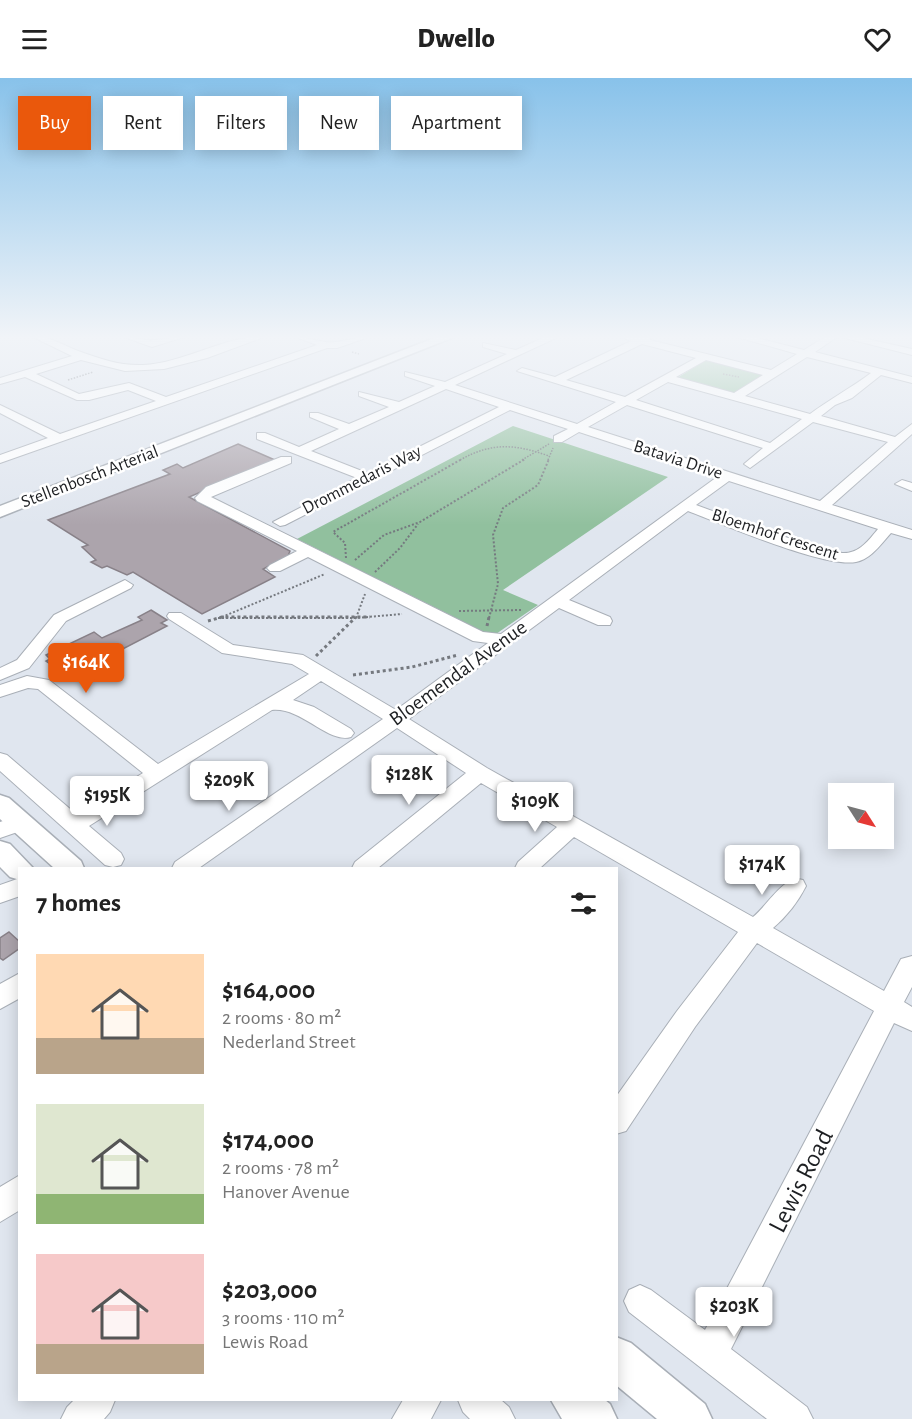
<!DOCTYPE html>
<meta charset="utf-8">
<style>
:root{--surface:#fff;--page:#f6f6f6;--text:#222;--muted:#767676;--accent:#ea580c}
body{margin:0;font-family:"Alegreya Sans",sans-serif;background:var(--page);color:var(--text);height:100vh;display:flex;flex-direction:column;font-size:22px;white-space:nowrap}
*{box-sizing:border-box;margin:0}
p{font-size:20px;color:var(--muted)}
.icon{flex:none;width:33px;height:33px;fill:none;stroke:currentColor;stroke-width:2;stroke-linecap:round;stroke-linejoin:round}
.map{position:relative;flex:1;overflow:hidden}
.drawer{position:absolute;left:18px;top:789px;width:600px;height:534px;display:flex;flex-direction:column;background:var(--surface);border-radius:0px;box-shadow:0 3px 15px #0003}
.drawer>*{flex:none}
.top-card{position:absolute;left:18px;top:18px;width:600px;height:54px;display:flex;gap:12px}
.needle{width:39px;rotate:126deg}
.buttons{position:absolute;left:828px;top:705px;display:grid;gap:12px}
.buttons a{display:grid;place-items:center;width:66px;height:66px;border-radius:0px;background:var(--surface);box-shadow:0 3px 15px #0003;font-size:30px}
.price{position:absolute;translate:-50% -51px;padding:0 14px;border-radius:6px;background:#fff;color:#222;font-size:20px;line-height:39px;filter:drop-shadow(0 2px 3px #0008)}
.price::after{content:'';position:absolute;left:50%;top:36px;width:18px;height:14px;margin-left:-9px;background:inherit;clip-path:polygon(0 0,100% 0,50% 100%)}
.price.selected{background:var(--accent);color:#fff}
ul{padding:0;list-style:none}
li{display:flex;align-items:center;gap:18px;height:150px;padding:0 18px}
li span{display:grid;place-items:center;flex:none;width:168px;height:120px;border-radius:0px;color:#555}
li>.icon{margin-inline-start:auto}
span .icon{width:72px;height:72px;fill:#fffc;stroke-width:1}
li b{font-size:26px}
h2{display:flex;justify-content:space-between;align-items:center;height:72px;padding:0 18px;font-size:26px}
.pill{padding:0 21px;border-radius:0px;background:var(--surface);box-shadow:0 3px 15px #0003;font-size:21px;line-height:54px}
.pill.selected{background:var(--accent);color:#fff}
header{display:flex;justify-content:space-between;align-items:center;height:78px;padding:0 18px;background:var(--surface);font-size:27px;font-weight:800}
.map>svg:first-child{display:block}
.green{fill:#91c09e}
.building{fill:#aca4ac;stroke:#888188;stroke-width:1.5}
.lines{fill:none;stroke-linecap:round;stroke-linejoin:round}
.minor-casing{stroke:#a9afb7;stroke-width:2}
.major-casing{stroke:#a9afb7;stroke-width:3}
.path-far2{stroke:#75797f;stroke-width:1.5;stroke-dasharray:1.5 1.5;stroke-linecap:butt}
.path-far1{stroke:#75797f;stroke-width:2;stroke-dasharray:2 2;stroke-linecap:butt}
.path{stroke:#75797f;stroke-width:3;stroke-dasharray:3 3;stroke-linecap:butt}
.minor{fill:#fff;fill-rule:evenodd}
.major{fill:#fff;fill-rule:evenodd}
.labels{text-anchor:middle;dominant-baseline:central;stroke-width:5;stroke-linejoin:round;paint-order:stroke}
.far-street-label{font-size:18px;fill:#1d1f22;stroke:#fff}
.street-label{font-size:21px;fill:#1d1f22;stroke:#fff}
.near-street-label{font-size:26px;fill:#1d1f22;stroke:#fff}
</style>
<header><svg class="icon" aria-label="menu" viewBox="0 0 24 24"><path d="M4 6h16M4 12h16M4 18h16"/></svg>Dwello<svg class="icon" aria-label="heart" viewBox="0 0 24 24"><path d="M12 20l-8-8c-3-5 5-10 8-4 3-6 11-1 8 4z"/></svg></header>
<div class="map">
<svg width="912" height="1341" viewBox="0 0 912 1341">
<rect width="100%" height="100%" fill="#e0e6ef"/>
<path class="green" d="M706 282 759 295 762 298 733 315 677 300Z
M513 348 668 399 503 512 538 527 496 556H484L462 546 460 542 297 461Z"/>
<path class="building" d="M238 366 275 382 189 419 290 473 288 478 263 491 275 499 202 536 133 494 127 497 107 488 102 490 91 484 96 482 82 469 88 467 48 442 170 396 163 392 177 386 183 390Z
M151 532 167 542 161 545 167 548 69 599 46 583 50 581 46 577 94 554 102 560 142 542 138 539Z
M9 854 20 864V870L3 882 0 880V860Z"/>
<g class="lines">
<g class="minor-casing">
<path id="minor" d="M33 259C51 258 64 268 81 274 101 281 120 288 143 287 185 285 226 257 264 259L207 280 164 291 125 293 81 282 36 296 79 316 129 305 166 319 317 267 296 259C308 259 325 266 335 264 347 263 357 259 369 259L337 270H327L0 385V377L48 360 0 335V327L60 356 156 323 128 312 89 322H77L25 299 0 306V300L72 278Z
M124 259C134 259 145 263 154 262 164 262 173 259 184 259L152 269Z
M545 259H558L455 307 577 346 616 324 517 293 522 290 555 299 631 263 622 259H650V262L771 292 797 276 737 259H753L804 272 825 259H837L815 274 912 299V305L881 297 852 320 835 327 821 338 895 359 912 346V356L832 427 912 452V461L891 455C881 466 871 481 856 484 824 490 722 446 688 433L569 522 610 539 612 543 610 547H598L559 530 409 641 487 690 753 839C769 826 784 796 803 802L806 808C798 824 786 839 773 850L884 913 901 881 912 878V909L904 924 912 929V953L894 945 731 1271 807 1329 813 1341H767L629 1234 624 1223 629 1212 640 1207 651 1212 705 1252 874 933 757 865 695 949 626 1053 616 1056V1019L677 933 738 854 574 759 540 790H515L518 784 557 749 481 705 378 790H352L355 784 466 695 397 650 199 790H172L175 784 383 641 321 603 293 622 314 629 351 651 354 655 351 659C328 666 302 629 272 632L89 748 121 775 124 781 121 787 113 789 105 787 0 693V675L7 677 76 736 143 695 38 611 28 610 0 619V607L27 598 49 602 158 686 309 596 292 586 222 575 169 541 167 538 169 535H181L233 567 303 577 396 632 488 565 473 563 308 479 280 493H270L267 490 270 487 297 473 197 423 195 420 206 409 281 379H291V385L211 419 483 554 501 556 717 399 579 354 562 364H554V358L568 351 510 332 285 447 280 448 273 444 357 400 257 361V355H265L299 369 339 351 310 339V335H318L349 346 389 329 359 318V314L399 324 435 308 405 298V294L445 304 507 276 483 269V265L516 272ZM642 266 696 280 625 319 566 302ZM807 279 871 295C851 310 830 321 810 336L745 318ZM706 282 763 297 734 315 676 299ZM668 304 802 341 770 365 636 322ZM446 311 499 329 367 395 311 373ZM627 327 763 370 744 386 750 390 813 344 888 364 820 423 588 349ZM729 403 878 451C868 463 859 476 842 475L778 457 696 427Z
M841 259H858L912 271V277Z
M902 402 912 405V413L895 406Z
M125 502 133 507 131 510 66 543 29 590 0 602V590L17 582 54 537Z
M21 737 29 740 32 745 29 750 0 760V744Z
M20 800V818L0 825V807Z
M20 895V920L0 931V906Z
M20 1097V1132L0 1144V1109Z
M74 1322H115L110 1334 104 1341H61L67 1329Z
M403 1322H441L431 1341H392Z
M458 1322H501L509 1329 515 1341H470L463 1334Z"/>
</g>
<g class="major-casing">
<path id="major" d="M437 259H454L0 439V428Z
M0 717 9 720 81 783 84 790H54L0 741Z
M0 763 10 766 33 790H20V802L10 799 0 789Z
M616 1259 631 1265 705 1326 712 1341H657L616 1307Z
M551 1322H605L610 1326 617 1341H562Z"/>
</g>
<path class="path-far2" d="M352 274 359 276
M723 296 739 299
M68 302 93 294
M460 382C492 364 515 366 549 378
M522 382 549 366
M548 382 553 370"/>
<path class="path-far1" d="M346 480 345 465 333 454 462 381
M355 482 384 457 420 444 525 381
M375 494 400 470 418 446
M459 533 522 532
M222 539 325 496
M218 540H356L402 536
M356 540 365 516
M489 540 498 506 493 457 503 430 538 407 549 381"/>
<path class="path" d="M208 543 222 539H370
M487 548 489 539
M316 578 356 539
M353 597 412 589 458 577"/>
<use href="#minor" class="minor"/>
<use href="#major" class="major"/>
</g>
<linearGradient id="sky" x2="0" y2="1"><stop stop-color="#88c2ea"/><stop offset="0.58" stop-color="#f1f4f8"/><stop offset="1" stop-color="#f1f4f8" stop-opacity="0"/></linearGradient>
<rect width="912" height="447" fill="url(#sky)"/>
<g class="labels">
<g class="far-street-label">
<text transform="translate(678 382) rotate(18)">Batavia Drive</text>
<text transform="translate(90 399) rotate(-21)">Stellenbosch Arterial</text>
<text transform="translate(362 402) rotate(-27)">Drommedaris Way</text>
<text transform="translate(775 457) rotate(18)">Bloemhof Crescent</text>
</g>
<g class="street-label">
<text transform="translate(458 595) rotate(-36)">Bloemendal Avenue</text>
</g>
<g class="near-street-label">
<text transform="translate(801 1103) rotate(-63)">Lewis Road</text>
</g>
</g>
</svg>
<div class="buttons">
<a><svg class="needle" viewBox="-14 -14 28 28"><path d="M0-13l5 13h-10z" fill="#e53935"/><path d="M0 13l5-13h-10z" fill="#767676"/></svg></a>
</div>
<b class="price selected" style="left:86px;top:616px">$164K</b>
<b class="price" style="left:409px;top:728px">$128K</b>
<b class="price" style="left:229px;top:734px">$209K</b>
<b class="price" style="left:107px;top:749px">$195K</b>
<b class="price" style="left:535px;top:755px">$109K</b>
<b class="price" style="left:762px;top:818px">$174K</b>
<b class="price" style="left:734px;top:1260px">$203K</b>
<div class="top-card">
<a class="pill selected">Buy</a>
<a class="pill">Rent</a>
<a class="pill">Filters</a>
<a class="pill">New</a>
<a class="pill">Apartment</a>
</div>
<section class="drawer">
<h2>7 homes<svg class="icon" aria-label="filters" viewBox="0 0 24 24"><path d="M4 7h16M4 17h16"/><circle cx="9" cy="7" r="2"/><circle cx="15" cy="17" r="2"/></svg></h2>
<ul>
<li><span style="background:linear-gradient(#ffd9b3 70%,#b9a48a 0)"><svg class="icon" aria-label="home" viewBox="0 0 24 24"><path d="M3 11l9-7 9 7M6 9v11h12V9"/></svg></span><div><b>$164,000</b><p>2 rooms · 80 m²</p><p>Nederland Street</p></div></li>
<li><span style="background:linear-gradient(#dfe7d0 75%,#8fb573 0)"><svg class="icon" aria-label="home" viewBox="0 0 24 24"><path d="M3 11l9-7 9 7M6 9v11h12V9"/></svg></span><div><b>$174,000</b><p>2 rooms · 78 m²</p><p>Hanover Avenue</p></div></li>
<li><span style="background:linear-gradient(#f6c9c9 75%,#b9a48a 0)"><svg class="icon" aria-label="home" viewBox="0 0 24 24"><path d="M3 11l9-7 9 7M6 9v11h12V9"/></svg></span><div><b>$203,000</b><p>3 rooms · 110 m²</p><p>Lewis Road</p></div></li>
</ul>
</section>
</div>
